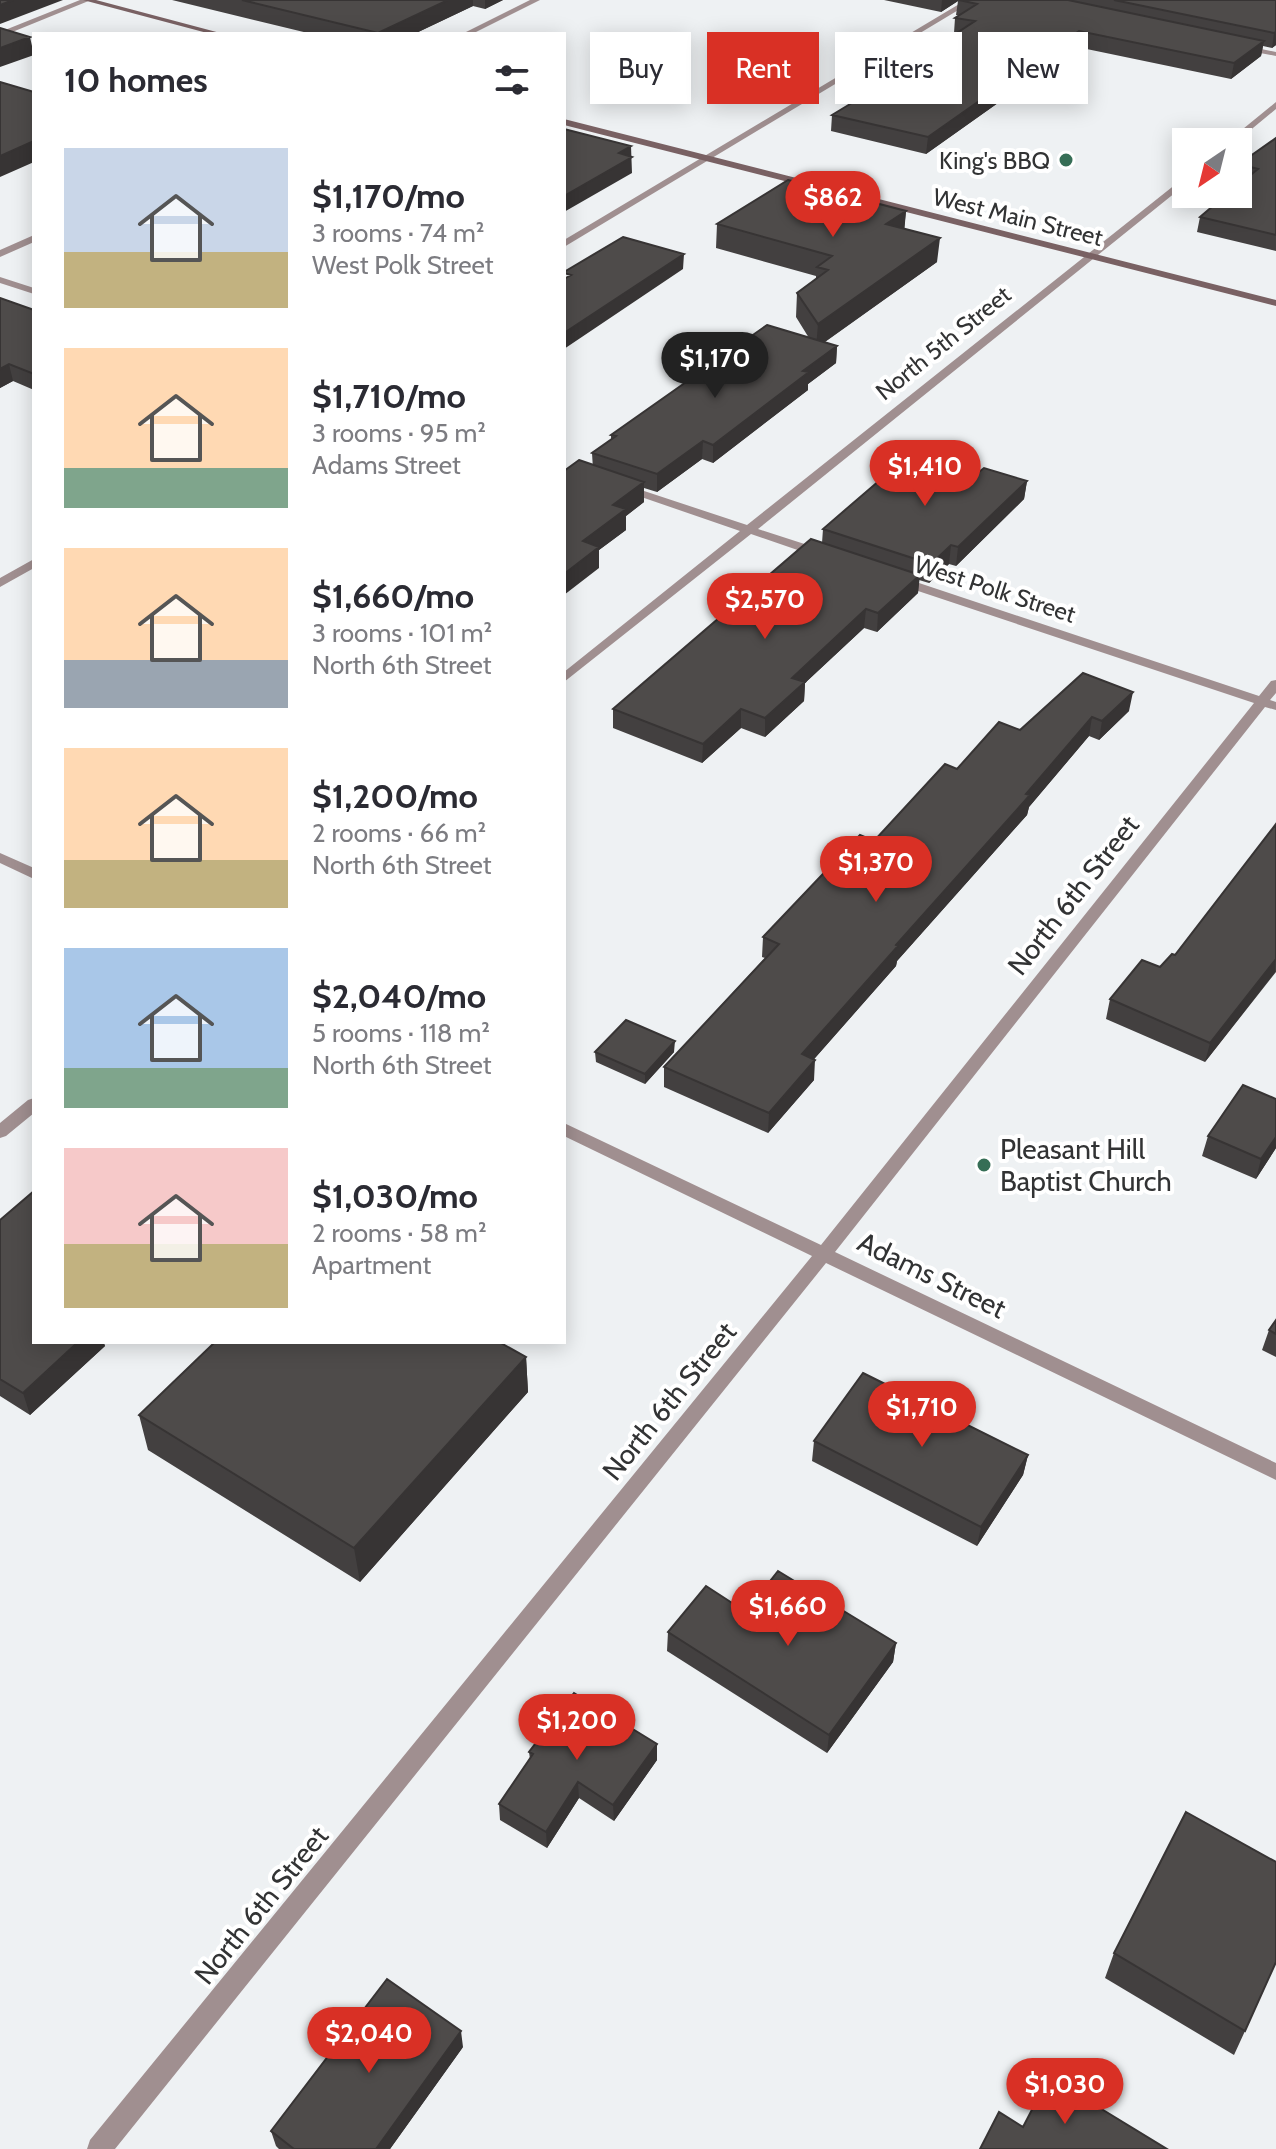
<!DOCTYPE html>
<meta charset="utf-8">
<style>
:root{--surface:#fff;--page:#f2f2f3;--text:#2b2b33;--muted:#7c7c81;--accent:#d93025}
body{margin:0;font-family:Cabin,sans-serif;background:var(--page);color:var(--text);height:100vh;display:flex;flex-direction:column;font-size:30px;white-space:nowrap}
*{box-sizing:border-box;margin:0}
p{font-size:26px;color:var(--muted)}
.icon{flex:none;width:44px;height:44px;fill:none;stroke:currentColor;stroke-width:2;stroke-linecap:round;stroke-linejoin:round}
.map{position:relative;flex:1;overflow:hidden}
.panel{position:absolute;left:32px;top:32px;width:534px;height:1312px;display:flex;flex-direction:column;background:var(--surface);border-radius:0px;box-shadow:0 4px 20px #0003}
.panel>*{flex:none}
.hud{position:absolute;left:590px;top:32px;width:566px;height:72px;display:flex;gap:16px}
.needle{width:52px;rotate:215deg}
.tools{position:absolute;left:1172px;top:128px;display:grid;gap:16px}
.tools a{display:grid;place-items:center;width:80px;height:80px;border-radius:0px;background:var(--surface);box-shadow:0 4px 20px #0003;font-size:40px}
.price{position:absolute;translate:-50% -68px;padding:0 18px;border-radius:28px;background:var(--accent);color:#fff;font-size:26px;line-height:52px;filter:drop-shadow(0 2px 4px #0008)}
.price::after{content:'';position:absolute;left:50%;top:48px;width:24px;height:18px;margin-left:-12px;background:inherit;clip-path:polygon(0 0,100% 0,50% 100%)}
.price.active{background:#222;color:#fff}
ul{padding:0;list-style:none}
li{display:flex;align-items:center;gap:24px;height:200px;padding:0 32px}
li span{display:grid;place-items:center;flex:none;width:224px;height:160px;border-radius:0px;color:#555}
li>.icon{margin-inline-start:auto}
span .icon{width:96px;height:96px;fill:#fffc;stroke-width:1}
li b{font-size:34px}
h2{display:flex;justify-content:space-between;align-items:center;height:96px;padding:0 32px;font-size:34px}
.pill{padding:0 28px;border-radius:0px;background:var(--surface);box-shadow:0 4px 20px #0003;font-size:28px;line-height:72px}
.pill.active{background:var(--accent);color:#fff}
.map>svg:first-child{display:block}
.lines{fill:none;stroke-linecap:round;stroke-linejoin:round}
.street{fill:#a08f90;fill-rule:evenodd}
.secondary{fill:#796163;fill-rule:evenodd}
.wall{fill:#434040}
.shaded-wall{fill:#373434}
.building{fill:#4e4b4a;stroke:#373434;stroke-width:2}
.poi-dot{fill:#366e56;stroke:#fff;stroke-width:3}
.labels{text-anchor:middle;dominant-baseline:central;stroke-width:8;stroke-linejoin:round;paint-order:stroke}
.far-poi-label{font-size:24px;fill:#323334;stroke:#fff;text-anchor:end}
.far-street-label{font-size:24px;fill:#323334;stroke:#fff}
.street-label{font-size:28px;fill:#323334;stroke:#fff}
.poi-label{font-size:28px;fill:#323334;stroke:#fff;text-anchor:start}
</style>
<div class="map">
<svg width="1276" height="2149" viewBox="0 0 1276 2149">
<rect width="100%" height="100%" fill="#eef1f3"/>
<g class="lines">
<path class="street" d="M80 0H91L0 37V32Z
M530 0H540L472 34H462Z
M966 0H975L564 247V240Z
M1242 45 1276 52V56L1239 49Z
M1276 102V109L1236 142H1227Z
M1186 176V184L758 529 823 550V556H815L751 534 564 682V672L740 531 621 490V486H629L747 525Z
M34 235V242L0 257V250Z
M0 277 34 288V294L0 283Z
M34 559V568L0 587V578Z
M898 576 1259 696 1271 681 1276 680V693L1270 700 1276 702V710L1265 707 835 1252 1276 1463V1480L826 1263 115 2149H87L90 2140 812 1256 564 1136V1123L821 1245 1254 703 894 583V577Z
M0 853 34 868V879L0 863Z
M34 1098V1113L6 1136 0 1138V1123L28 1100Z"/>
<path class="secondary" d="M83 0H96L224 34H211Z
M564 119 1276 300V306L564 125Z"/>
</g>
<path class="wall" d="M172 0H503L485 9 473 6 414 34H312Z
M884 0H1276V45L1272 48 1263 46 1261 56 1231 79 1077 47 926 154 831 131 832 115 889 81V77L957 33H954L955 18 959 15H956L958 1 941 12Z
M1276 138V251L1197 232 1200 217 1243 181 1238 179 1239 164Z
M906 211 904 229 937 262 825 342 837 346 836 363 808 384V390L713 463 702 459 657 492 644 488V502L626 516V530L599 550V568L592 453 611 440V435L809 338 796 317 797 293 816 279V276L716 248 717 224Z
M0 298 34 310V390L13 381 0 388Z
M975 475 1027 481 1024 499 956 566 949 564 929 583 919 580 918 593 877 632 864 628 805 683 804 701 765 737 741 728 702 763 613 728V709L822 543 823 529Z
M1129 711 1099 740 1089 736 1029 807 1027 815 897 961 896 966 814 1059V1080L768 1133 664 1087V1067L765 958 762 957 763 937 957 769 1020 730Z
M1276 824V972L1205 1062 1106 1019 1110 999 1160 967 1175 955Z
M595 1052H674L645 1084 596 1062Z
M1276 1099V1148L1256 1179 1202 1156 1208 1136Z
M0 1220 105 1346 30 1415 0 1396Z
M1276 1320V1357L1262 1350 1269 1330Z
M526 1357 528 1392 360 1582 148 1450 139 1415Z
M814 1441 1028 1455 1023 1475 977 1546 812 1461Z
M746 1612 896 1643 893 1662 827 1753 667 1651 668 1632Z
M529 1752 657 1760 614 1821 579 1798 547 1848 500 1820 499 1804 530 1759Z
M1114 1953 1245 2031 1234 2055 1105 1978Z
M463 2047 390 2149H279L276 2146 271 2131Z"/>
<path class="shaded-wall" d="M13 0H63L0 24V5Z
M448 0H473V6L414 34H378V33Z
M485 0H503L485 9Z
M942 0H958V1L941 12Z
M1079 31 1077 47 926 154 928 137Z
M1276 32V45L1272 48 1274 33Z
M30 37 34 55 0 67V48Z
M1264 41 1261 56 1231 79 1234 63Z
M34 141V162L0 177V156Z
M631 146 632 173 564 212V196L619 153Z
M906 211 904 234 886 224Z
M940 238 937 262 816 348 818 324Z
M684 254 683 269 564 349V333Z
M837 346 836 363 808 384V390L713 463V445L803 371Z
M9 364 13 381 0 388V369Z
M703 441 702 459 657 492V474Z
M1027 481 1024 499 956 566 958 547Z
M644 482V502L626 516V530L599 550V568L564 595V574L583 541 613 505Z
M951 545 949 564 929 583 931 564Z
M920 575 918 593 877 632 878 613Z
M866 609 864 628 805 683 804 701 765 737V718L792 678Z
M1133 692 1129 711 1099 740 1102 721Z
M741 709V728L702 763 703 744Z
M1092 717 1089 736 1029 807 1027 815 897 961 896 966 801 1074 802 1054Z
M1276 959 1275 972 1205 1062 1210 1043Z
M675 1041 674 1052 645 1084V1074Z
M815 1060 814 1080 768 1133 769 1113Z
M1276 1137V1148L1256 1179 1261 1159Z
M78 1342H104L105 1346 30 1415 23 1393Z
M526 1357 528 1392 360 1582 354 1548Z
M1028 1455 1023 1475 977 1546 981 1527Z
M896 1643 893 1662 827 1753 829 1735Z
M657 1744V1760L614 1821 613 1805Z
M578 1782 579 1798 547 1848 546 1832Z
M461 2031 463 2047 390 2149H376Z"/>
<path class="building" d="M0 0H13L0 5Z
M242 0H448L378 33Z
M959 0H1068L1264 41 1234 63 1079 31 928 137 832 115 893 78 889 77 975 21 955 18 977 4Z
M1114 0H1276V32L1274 33Z
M0 28 30 37 0 48Z
M0 82 34 92V141L0 156Z
M564 129 631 146 619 153 632 157 564 196Z
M1276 138V235L1200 217 1227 194H1238V185L1258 169 1239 164Z
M788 180 906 211 886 224 940 238 818 324 797 293 828 270 817 267 832 256 717 224Z
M623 237 684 254 564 333V279L571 275 564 273V272Z
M0 298 34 310V374L9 364 0 369Z
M767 325 837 346 803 371 809 372 713 445 703 441 657 474 592 453 616 436 611 435Z
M909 455 975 475 984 468 1027 481 958 547 951 545 931 564 823 529Z
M579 460 644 482 613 505 626 509 583 541 599 547 564 574V471Z
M811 539 920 575 878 613 866 609 792 678 805 682 765 718 741 709 703 744 613 709Z
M1083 673 1133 692 1102 721 1092 717 1026 794 1030 795 896 945 898 946 802 1054 815 1060 769 1113 664 1067 779 944 763 937 860 835 874 841 945 764 957 769 999 722 1020 730Z
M1276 824V959L1210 1043 1110 999 1142 960 1160 967 1172 954 1175 955Z
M626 1020 675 1041 645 1074 595 1052Z
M1243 1085 1276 1099V1137L1261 1159 1208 1136Z
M34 1191V1342H78L23 1393 0 1379V1220Z
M1276 1320V1334L1269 1330Z
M215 1342H499L526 1357 354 1548 139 1415Z
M863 1373 1028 1455 981 1527 814 1441Z
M778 1571 896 1643 829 1735 668 1632 706 1586 746 1612Z
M574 1693 657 1744 613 1805 578 1782 546 1832 499 1804 533 1754 529 1752Z
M1186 1812 1276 1862V1962L1245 2031 1114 1953Z
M387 1979 461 2031 376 2149H294L271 2131Z
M1049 2077 1167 2149H980L999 2112 1023 2127Z"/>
<g class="poi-dot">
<circle cx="1066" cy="160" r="8"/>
<circle cx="984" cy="1165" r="8"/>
</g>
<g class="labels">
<g class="far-poi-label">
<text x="1050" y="160">King's BBQ</text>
</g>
<g class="far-street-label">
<text transform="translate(1018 217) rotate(14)">West Main Street</text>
<text transform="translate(943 343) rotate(-39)">North 5th Street</text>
<text transform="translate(995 589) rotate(18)">West Polk Street</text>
</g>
<g class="street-label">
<text transform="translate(1073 895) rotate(-52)">North 6th Street</text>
<text transform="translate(932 1275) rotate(26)">Adams Street</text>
<text transform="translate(669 1401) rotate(-51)">North 6th Street</text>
<text transform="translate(261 1905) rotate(-51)">North 6th Street</text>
</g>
<g class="poi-label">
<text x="1000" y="1149">Pleasant Hill<tspan x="1000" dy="32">Baptist Church</tspan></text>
</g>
</g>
</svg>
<div class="tools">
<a><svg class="needle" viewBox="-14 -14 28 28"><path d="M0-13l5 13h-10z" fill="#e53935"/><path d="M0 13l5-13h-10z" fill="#7c7c81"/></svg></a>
</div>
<b class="price" style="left:833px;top:239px">$862</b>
<b class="price active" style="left:715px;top:400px">$1,170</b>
<b class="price" style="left:925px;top:508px">$1,410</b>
<b class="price" style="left:765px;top:641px">$2,570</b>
<b class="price" style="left:876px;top:904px">$1,370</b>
<b class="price" style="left:922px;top:1449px">$1,710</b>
<b class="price" style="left:788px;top:1648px">$1,660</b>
<b class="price" style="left:577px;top:1762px">$1,200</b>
<b class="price" style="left:369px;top:2075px">$2,040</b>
<b class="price" style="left:1065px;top:2126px">$1,030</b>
<div class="hud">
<a class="pill">Buy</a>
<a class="pill active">Rent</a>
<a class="pill">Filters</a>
<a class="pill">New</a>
</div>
<section class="panel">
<h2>10 homes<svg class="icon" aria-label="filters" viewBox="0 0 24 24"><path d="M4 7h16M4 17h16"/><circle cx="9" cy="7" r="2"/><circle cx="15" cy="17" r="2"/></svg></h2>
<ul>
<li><span style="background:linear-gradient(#c9d6e8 65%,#c2b280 0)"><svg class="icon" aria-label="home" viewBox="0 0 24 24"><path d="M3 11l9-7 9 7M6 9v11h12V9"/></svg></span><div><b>$1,170/mo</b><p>3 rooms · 74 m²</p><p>West Polk Street</p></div></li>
<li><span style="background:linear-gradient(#ffd9b3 75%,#7fa58c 0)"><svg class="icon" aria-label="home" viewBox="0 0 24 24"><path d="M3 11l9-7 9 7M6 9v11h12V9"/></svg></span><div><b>$1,710/mo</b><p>3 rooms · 95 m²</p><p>Adams Street</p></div></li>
<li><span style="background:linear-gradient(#ffd9b3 70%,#9aa5b1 0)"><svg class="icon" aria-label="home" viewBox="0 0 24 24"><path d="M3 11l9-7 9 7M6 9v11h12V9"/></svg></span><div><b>$1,660/mo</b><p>3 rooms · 101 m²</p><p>North 6th Street</p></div></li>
<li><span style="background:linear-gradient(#ffd9b3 70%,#c2b280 0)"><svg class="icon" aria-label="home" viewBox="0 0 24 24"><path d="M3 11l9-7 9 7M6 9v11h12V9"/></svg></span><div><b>$1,200/mo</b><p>2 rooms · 66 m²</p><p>North 6th Street</p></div></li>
<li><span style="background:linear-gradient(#a9c7e8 75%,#7fa58c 0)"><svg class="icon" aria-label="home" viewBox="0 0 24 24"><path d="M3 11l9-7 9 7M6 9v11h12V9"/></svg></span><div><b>$2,040/mo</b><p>5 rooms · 118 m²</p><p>North 6th Street</p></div></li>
<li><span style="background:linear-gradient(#f6c9c9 60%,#c2b280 0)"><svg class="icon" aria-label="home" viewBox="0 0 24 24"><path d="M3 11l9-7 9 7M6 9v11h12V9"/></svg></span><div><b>$1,030/mo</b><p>2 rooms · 58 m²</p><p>Apartment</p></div></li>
</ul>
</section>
</div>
